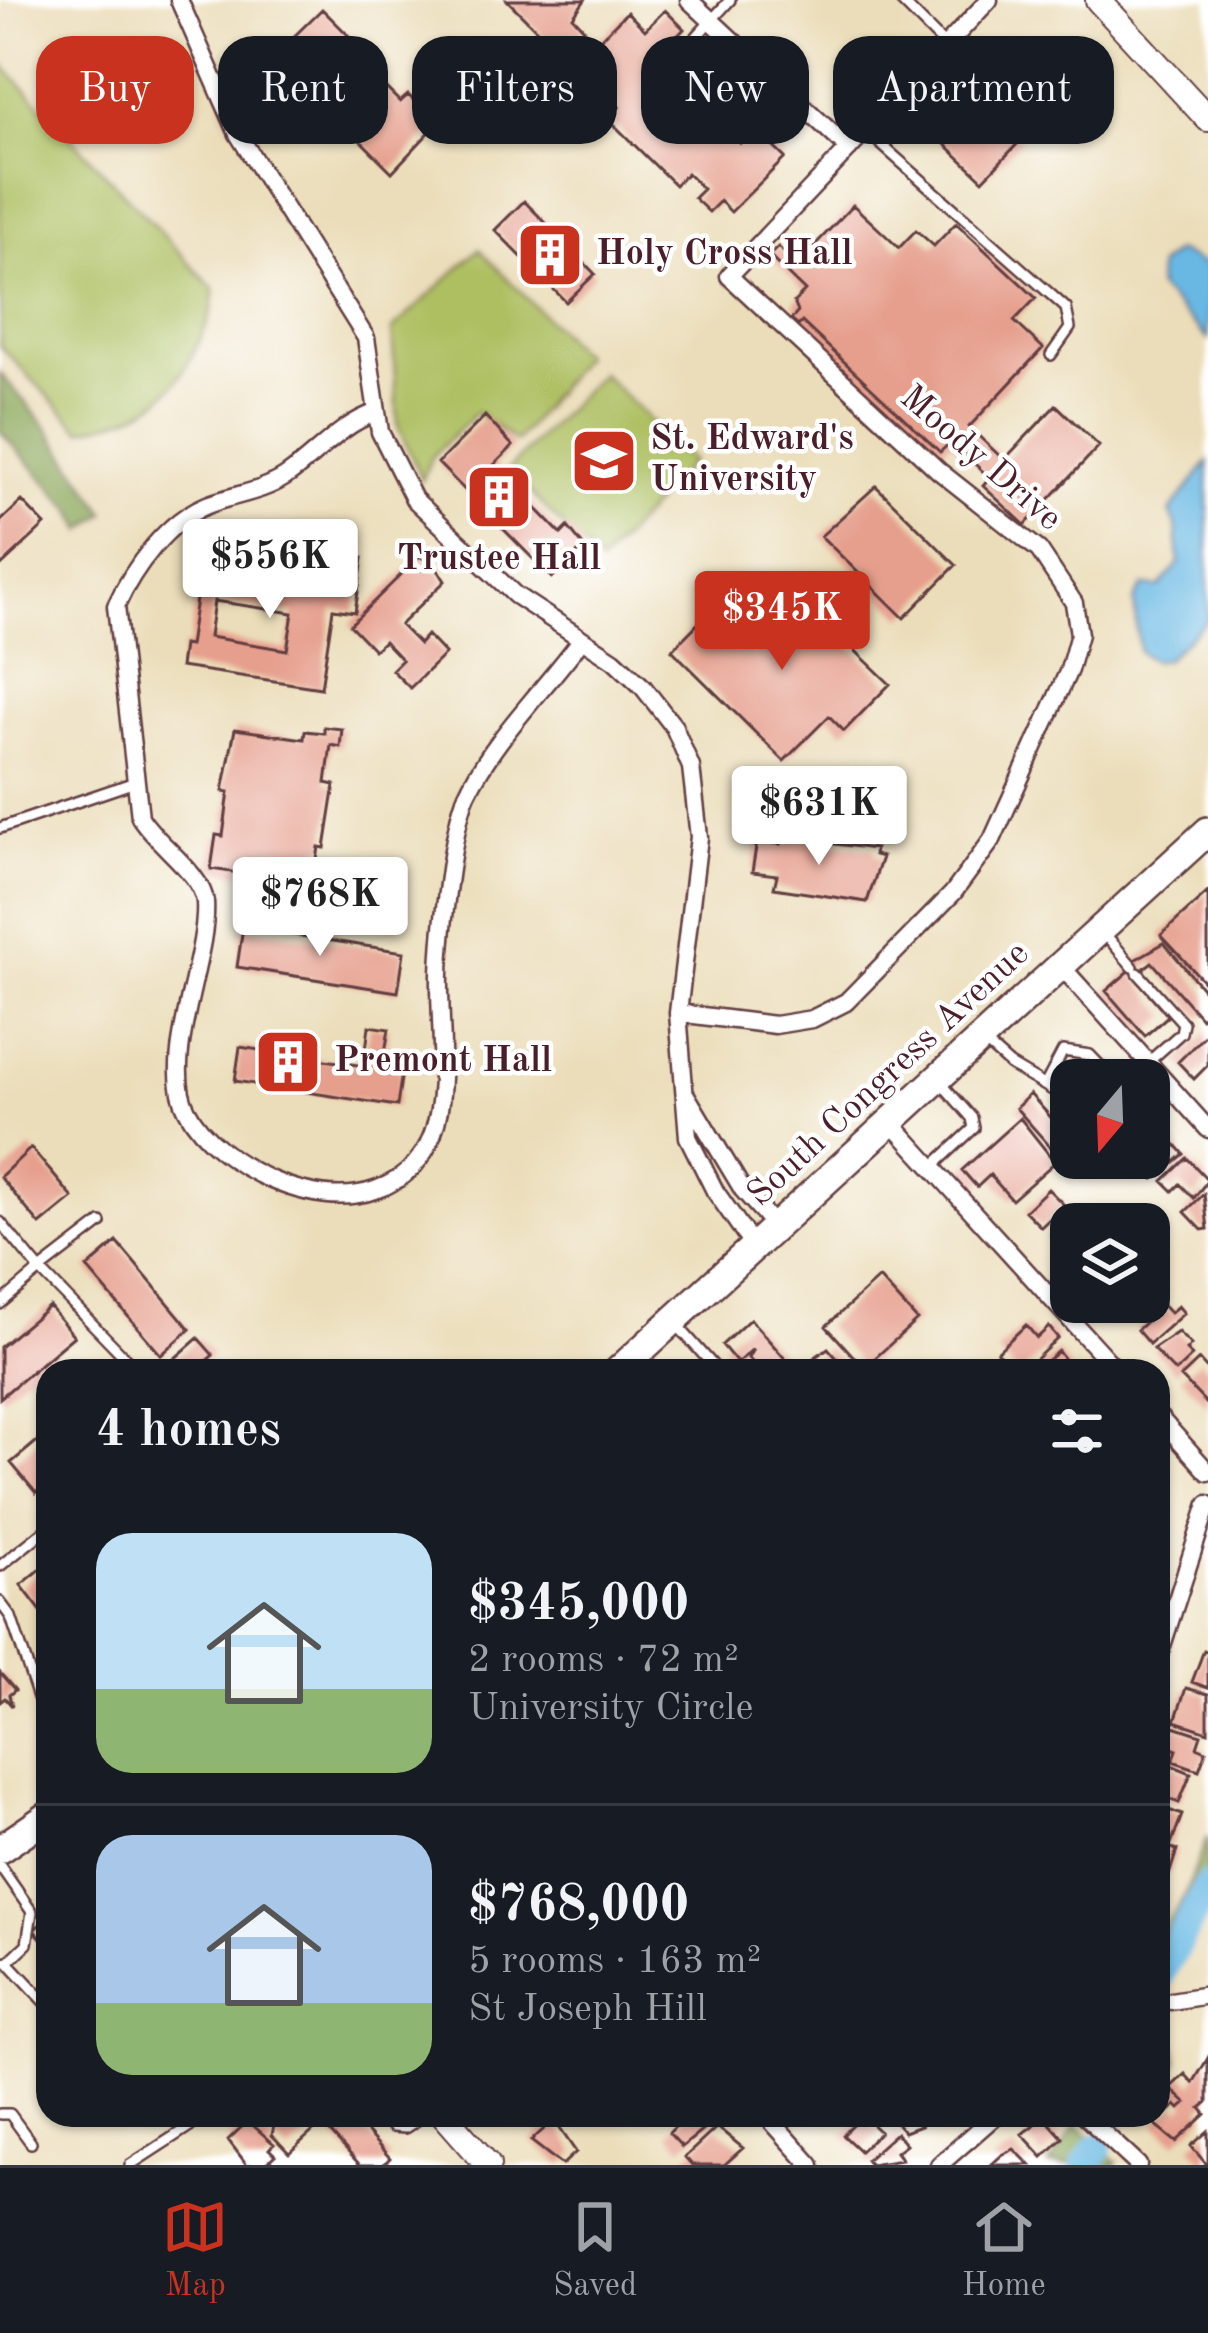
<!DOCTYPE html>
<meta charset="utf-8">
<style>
:root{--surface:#171b24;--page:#242831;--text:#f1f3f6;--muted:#9ea1a6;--line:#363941;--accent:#c8321e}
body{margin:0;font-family:"Old Standard TT",serif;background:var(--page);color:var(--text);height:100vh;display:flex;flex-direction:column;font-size:45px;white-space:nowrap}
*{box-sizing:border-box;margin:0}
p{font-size:39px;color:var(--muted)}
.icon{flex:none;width:66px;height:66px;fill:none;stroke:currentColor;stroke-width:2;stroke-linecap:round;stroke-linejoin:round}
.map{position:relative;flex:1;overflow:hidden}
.drawer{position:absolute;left:36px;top:1359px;width:1134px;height:768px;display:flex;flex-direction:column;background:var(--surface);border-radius:36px;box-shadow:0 3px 9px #0004}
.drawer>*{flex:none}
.hud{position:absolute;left:36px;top:36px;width:1137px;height:108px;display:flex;gap:24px}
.needle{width:78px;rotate:199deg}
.buttons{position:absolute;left:1050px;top:1059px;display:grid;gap:24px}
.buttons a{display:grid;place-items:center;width:120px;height:120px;border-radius:24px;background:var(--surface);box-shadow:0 3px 9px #0004;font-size:60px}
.price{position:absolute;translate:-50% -102px;padding:0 27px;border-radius:12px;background:#fff;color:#222;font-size:39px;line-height:78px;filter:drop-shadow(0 3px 6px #0008)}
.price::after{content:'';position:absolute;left:50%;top:72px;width:36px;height:27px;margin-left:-18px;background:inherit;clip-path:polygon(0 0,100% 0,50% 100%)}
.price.selected{background:var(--accent);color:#fff}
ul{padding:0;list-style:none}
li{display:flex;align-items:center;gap:36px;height:300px;padding:0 60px}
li+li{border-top:3px solid var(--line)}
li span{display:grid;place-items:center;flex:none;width:336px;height:240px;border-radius:36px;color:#555}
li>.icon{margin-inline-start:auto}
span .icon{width:144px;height:144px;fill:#fffc;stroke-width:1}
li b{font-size:51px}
h2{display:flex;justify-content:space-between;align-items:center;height:144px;padding:0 60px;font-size:51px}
.pill{padding:0 42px;border-radius:36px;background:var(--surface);box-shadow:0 3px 9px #0004;font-size:42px;line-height:108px}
.pill.selected{background:var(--accent);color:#fff}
.menu{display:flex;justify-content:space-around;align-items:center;height:168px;border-top:3px solid var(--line);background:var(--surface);font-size:33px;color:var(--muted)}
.menu a{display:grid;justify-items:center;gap:6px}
.menu .selected{color:var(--accent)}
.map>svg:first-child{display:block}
.green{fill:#aebf62;stroke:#7c6f46;stroke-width:3}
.forest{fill:#8aa658;stroke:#6a6242;stroke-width:3}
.water{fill:#68b8e3;stroke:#596c87;stroke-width:3}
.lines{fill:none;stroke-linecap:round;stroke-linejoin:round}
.river{stroke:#68b8e3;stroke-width:30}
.building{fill:#e69f8d;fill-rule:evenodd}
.lane-casing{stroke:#623c40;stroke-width:14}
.street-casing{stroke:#623c40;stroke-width:21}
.secondary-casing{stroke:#623c40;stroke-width:28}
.primary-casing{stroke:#623c40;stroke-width:32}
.lane{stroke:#fff;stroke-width:9}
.street{stroke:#fff;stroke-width:16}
.secondary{stroke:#fff;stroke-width:24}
.primary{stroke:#fff;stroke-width:27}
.labels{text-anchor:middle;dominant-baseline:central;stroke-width:9;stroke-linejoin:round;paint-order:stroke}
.poi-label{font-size:36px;font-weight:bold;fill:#4a1f2b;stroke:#fff;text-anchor:start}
.street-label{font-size:36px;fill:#4a1f2b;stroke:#fff}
</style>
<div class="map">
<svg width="1208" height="2165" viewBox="0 0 1208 2165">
<rect width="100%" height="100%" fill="#fff"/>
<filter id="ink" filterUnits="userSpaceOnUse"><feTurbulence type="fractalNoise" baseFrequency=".00833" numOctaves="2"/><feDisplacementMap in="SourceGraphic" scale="24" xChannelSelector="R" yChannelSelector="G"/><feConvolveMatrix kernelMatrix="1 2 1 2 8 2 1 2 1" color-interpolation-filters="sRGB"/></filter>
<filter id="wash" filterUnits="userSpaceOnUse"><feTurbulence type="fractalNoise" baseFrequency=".004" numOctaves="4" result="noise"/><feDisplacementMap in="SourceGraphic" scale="48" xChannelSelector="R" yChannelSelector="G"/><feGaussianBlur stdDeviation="2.7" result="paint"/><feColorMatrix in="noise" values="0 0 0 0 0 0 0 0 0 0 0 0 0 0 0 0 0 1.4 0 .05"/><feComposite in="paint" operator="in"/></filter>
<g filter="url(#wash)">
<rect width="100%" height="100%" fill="#ebddb9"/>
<path class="green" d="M0 62 214 289C215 308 207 326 198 344 170 404 144 416 81 430L0 346Z
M479 249 583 356 516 442 477 412 431 458 422 480 398 427 392 330Z
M601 373 692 461 600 564 508 470Z"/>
<path class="forest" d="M0 373 48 429 106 513 83 531 73 511 0 431Z
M1208 1837V1913L1165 1990 1177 2060 1158 2105V1938L1184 1897Z
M1077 2125 1117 2162 1115 2165H1049Z"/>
<path class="water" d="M1176 251 1208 267V339L1157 287 1158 266Z
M1208 462V619L1166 659 1153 661 1139 652 1134 601 1143 586 1160 587 1179 563 1176 525 1170 512Z"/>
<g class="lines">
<path class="river" d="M1158 1978 1208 1886
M1112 2116 1113 2115
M1086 2165 1098 2148"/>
</g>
<g id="blocks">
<path class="building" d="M507 0H585L573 17 584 29 559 52Z
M322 9 351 38 343 46 363 66 376 64 384 70 381 83 400 102 408 95 438 123 392 172 361 141 369 133 313 78 306 85 275 55Z
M665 10 684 29 655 59 740 143 754 128 785 158 731 212 720 201 709 212 694 198 703 189 687 173 675 185 607 118 619 107 604 93 596 101 576 82 584 74 574 65 627 12 645 30Z
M1034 109a23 23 0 1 1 46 0a23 23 0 1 1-46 0Z
M969 89 1022 139 983 180 930 130Z
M524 201 553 230 568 233 565 243 595 274 566 302 495 230Z
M853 205 899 248 916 230 934 246 956 223 1036 298 1014 321 1043 348 969 427 1004 460 1056 405 1099 446 1025 525 983 486 990 478 951 442 940 452 802 322 798 326 791 320 798 312 794 302 805 291 769 256 778 247 797 264Z
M485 416 513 446 494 465 561 534 568 527 584 547 552 578 438 463Z
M876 486 956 565 904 618 821 536Z
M22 501 45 525 0 567V522Z
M313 553 338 560 342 555 363 558 355 612 333 609 321 688 180 667 183 645 189 646 201 566 300 577 301 571 310 573ZM214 601 293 613 287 650 209 637Z
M420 556 426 561 430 557 445 581 400 625 419 644 427 635 445 654 410 688 392 670 402 660 384 641 374 650 350 625Z
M791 598 816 622 826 612 843 629 838 634 890 684 844 731 829 716 784 761 672 650 722 599 757 633Z
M324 727 342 729 340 747 331 745 326 783 335 785 325 848 319 847 313 884 211 869 216 835 223 836 229 792 223 791 235 729 304 739 305 731 324 733Z
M781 837 875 849 874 855 882 857 867 902 774 888 777 875 752 872 757 841 780 844Z
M1208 892V986L1161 935Z
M243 927 404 952 398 992 237 967Z
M1164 943 1208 995V1012L1201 1018 1152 962 1134 976 1168 1016 1145 1036 1106 991 1135 966 1131 962Z
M369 1026 389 1029 385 1053 402 1072 397 1106 235 1081 240 1047 364 1066Z
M1208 1032V1065L1194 1079 1178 1062Z
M1030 1094 1071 1140V1149L1060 1158 1016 1108Z
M1020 1118 1055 1162 1012 1200 990 1175 977 1187 962 1170Z
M1162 1129 1184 1154 1154 1179 1143 1167 1151 1160 1143 1164 1138 1158H1150L1149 1140Z
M31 1148 73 1198 40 1225 0 1177Z
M1187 1158 1208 1180 1194 1198 1180 1184 1173 1191 1163 1181Z
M1048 1189 1064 1205 1041 1227 1025 1211Z
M1204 1194 1208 1229 1202 1230 1185 1212Z
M1073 1214 1093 1224H1071V1256L1051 1235Z
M117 1242 190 1329 161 1355 87 1268Z
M879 1278 917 1320 864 1368 826 1326Z
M1155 1297 1170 1313 1178 1306 1184 1313 1149 1344 1137 1330 1148 1320 1139 1311Z
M49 1306 74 1336 0 1398V1347Z
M750 1319 796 1371H749L755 1365 748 1358 753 1349 737 1363 722 1345Z
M1026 1325 1037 1338 1049 1327 1058 1338 1023 1371H1015L997 1352Z
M1178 1332 1191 1345 1186 1350 1192 1356 1175 1372 1153 1349Z
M198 1338 213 1355 195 1371H182L173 1360Z
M828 1348 848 1371H809L804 1365Z
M1058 1351 1072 1371H1035Z
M1199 1360 1208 1370V1405L1181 1377Z
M48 1432V1483L36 1493 11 1463Z
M1158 1486 1174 1492 1159 1533H1158Z
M48 1563V1620L21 1585Z
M1204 1650 1208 1652V1688L1192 1682Z
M0 1673 15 1690 9 1695 12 1706 5 1698 0 1702Z
M1186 1688 1208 1694V1732L1175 1721Z
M1174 1726 1201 1735 1197 1747 1206 1751 1199 1770 1173 1761 1177 1750 1166 1746Z
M1166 1763 1191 1773 1179 1803 1158 1794Z
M1158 1806 1182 1815 1171 1844 1158 1838Z
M1158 1843 1177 1850 1169 1875 1158 1871Z
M48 1906V1946L34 1930 48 1917 42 1911Z
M1208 2058V2102L1201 2108 1206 2114 1176 2142 1155 2125 1176 2105 1180 2109 1186 2103 1170 2088 1185 2074 1193 2083Z
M269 2115H331L289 2153 272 2135 275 2121Z
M351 2115 390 2158 383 2165H360L331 2133Z
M687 2115H708L714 2121 682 2147 669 2133Z
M902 2115H911L920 2126 904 2132 895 2122Z
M863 2116 880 2132 860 2151 843 2135Z
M1044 2117 1063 2138 1043 2157 1022 2134Z
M554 2120 576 2152 562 2165 531 2141Z
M248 2121 274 2144 269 2149 275 2155 264 2165H247L228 2140Z
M717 2127 743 2148 724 2165H692L685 2157Z
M1208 2131V2165H1207L1191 2146Z
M896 2133 906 2144 896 2152 902 2160 870 2165 866 2160Z
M1014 2149 1030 2165H991L1002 2155Z"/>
</g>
</g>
<g filter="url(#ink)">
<use href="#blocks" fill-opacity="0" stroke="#623c40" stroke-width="3"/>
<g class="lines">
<g class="lane-casing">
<path id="lane" d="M730 0 697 36 693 53 736 97H752L773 79
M900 0 946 46
M866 131 1066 308 1070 328 1051 355
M0 828 135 782
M1105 934 1133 967
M982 1040 1010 1065 1071 1101
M1128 1080 1181 1033 1183 1023 1138 973
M1045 1085 1063 1051 1090 1055 1114 1080
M932 1167 974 1128 972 1118 941 1083
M0 1222 40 1270 0 1304
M101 1223 40 1270 138 1371
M677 1325 718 1371
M0 1566 48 1528
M0 1602 11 1617 48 1727
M0 1866 32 1912 27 1944 8 1962
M0 1961 8 1962 48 2005
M0 2114H10L31 2143
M382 2115 392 2127 405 2128 425 2115
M130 2165 207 2115"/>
</g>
<g class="street-casing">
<path id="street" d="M179 0 238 134 366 338 380 432 414 499 515 595 614 660 643 687 674 727 691 767 699 837 678 1013 688 1137 715 1191 755 1248
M689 0 849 149
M375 413C341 424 315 457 285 477 262 492 232 495 207 505 167 521 133 568 116 606L140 817C156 844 202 873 205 902 209 958 160 1060 187 1110 203 1141 238 1165 269 1179 302 1193 340 1202 375 1190 465 1160 438 1049 440 974 441 935 452 827 467 794 493 739 545 689 581 640
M1061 966 1208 1129
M678 1013 775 1025 812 1019 846 1002 953 893 992 840 1069 670 1079 634 1074 603 1039 550 939 471 729 276 989 0
M686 1095 743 1190 776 1227
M891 1122 1117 1371
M1158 1416 1208 1472
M1158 1658 1208 1504
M1171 2001 1208 1995
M766 2115 811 2165
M1084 2115 1138 2165
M939 2165 996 2115"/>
</g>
<g class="secondary-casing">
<path id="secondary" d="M1098 0 1208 119
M444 2115 488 2165"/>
</g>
<g class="primary-casing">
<path id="primary" d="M618 1371 1208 831
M0 1849 48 1816"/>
</g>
<use href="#lane" class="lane"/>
<use href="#street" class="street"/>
<use href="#secondary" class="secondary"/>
<use href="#primary" class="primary"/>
</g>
</g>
<defs>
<g id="building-square" transform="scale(3.45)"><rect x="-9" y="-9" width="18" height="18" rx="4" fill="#c8321e" stroke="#fff"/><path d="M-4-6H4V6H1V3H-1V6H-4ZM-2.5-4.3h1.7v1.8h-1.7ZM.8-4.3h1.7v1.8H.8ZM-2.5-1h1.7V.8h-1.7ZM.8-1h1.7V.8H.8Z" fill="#fff"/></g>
<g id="university-square" transform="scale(3.45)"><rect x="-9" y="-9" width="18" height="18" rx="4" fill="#c8321e" stroke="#fff"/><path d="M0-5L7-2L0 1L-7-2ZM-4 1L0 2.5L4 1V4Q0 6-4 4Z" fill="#fff"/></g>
</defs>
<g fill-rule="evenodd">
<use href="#building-square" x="550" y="255"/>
<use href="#university-square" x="604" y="461"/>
<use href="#building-square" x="499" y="497"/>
<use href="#building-square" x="288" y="1062"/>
</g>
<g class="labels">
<g class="poi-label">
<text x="596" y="255">Holy Cross Hall</text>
<text x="650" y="440">St. Edward's<tspan x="650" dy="41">University</tspan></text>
<text x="499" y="560" text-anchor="middle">Trustee Hall</text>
<text x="334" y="1062">Premont Hall</text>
</g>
<g class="street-label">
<text transform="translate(980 459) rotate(41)">Moody Drive</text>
<text transform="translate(889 1075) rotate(-43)">South Congress Avenue</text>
</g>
</g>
</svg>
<div class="buttons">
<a><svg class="needle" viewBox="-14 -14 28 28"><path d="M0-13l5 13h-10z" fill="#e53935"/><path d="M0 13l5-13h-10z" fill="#9ea1a6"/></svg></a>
<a><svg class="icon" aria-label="layers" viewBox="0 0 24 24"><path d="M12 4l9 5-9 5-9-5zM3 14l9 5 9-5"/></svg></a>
</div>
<b class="price" style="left:270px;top:621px">$556K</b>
<b class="price selected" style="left:782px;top:673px">$345K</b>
<b class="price" style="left:819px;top:868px">$631K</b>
<b class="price" style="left:320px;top:959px">$768K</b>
<div class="hud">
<a class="pill selected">Buy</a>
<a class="pill">Rent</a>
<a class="pill">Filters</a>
<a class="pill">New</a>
<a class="pill">Apartment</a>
</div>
<section class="drawer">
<h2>4 homes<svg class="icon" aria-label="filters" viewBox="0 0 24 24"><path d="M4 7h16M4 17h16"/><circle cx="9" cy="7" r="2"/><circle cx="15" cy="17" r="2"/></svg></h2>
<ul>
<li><span style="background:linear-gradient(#bfe0f5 65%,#8fb573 0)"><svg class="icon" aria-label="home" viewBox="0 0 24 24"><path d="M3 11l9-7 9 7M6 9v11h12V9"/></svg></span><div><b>$345,000</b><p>2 rooms · 72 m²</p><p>University Circle</p></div></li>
<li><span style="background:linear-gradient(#a9c7e8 70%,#8fb573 0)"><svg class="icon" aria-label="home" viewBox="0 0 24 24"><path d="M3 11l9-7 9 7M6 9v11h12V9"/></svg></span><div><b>$768,000</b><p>5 rooms · 163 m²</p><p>St Joseph Hill</p></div></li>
</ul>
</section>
</div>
<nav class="menu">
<a class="selected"><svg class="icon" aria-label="map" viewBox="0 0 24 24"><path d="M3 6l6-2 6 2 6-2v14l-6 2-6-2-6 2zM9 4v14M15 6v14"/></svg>Map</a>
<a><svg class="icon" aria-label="saved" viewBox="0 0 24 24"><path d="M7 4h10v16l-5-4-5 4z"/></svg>Saved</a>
<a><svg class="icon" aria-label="home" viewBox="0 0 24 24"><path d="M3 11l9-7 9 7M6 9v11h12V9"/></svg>Home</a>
</nav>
